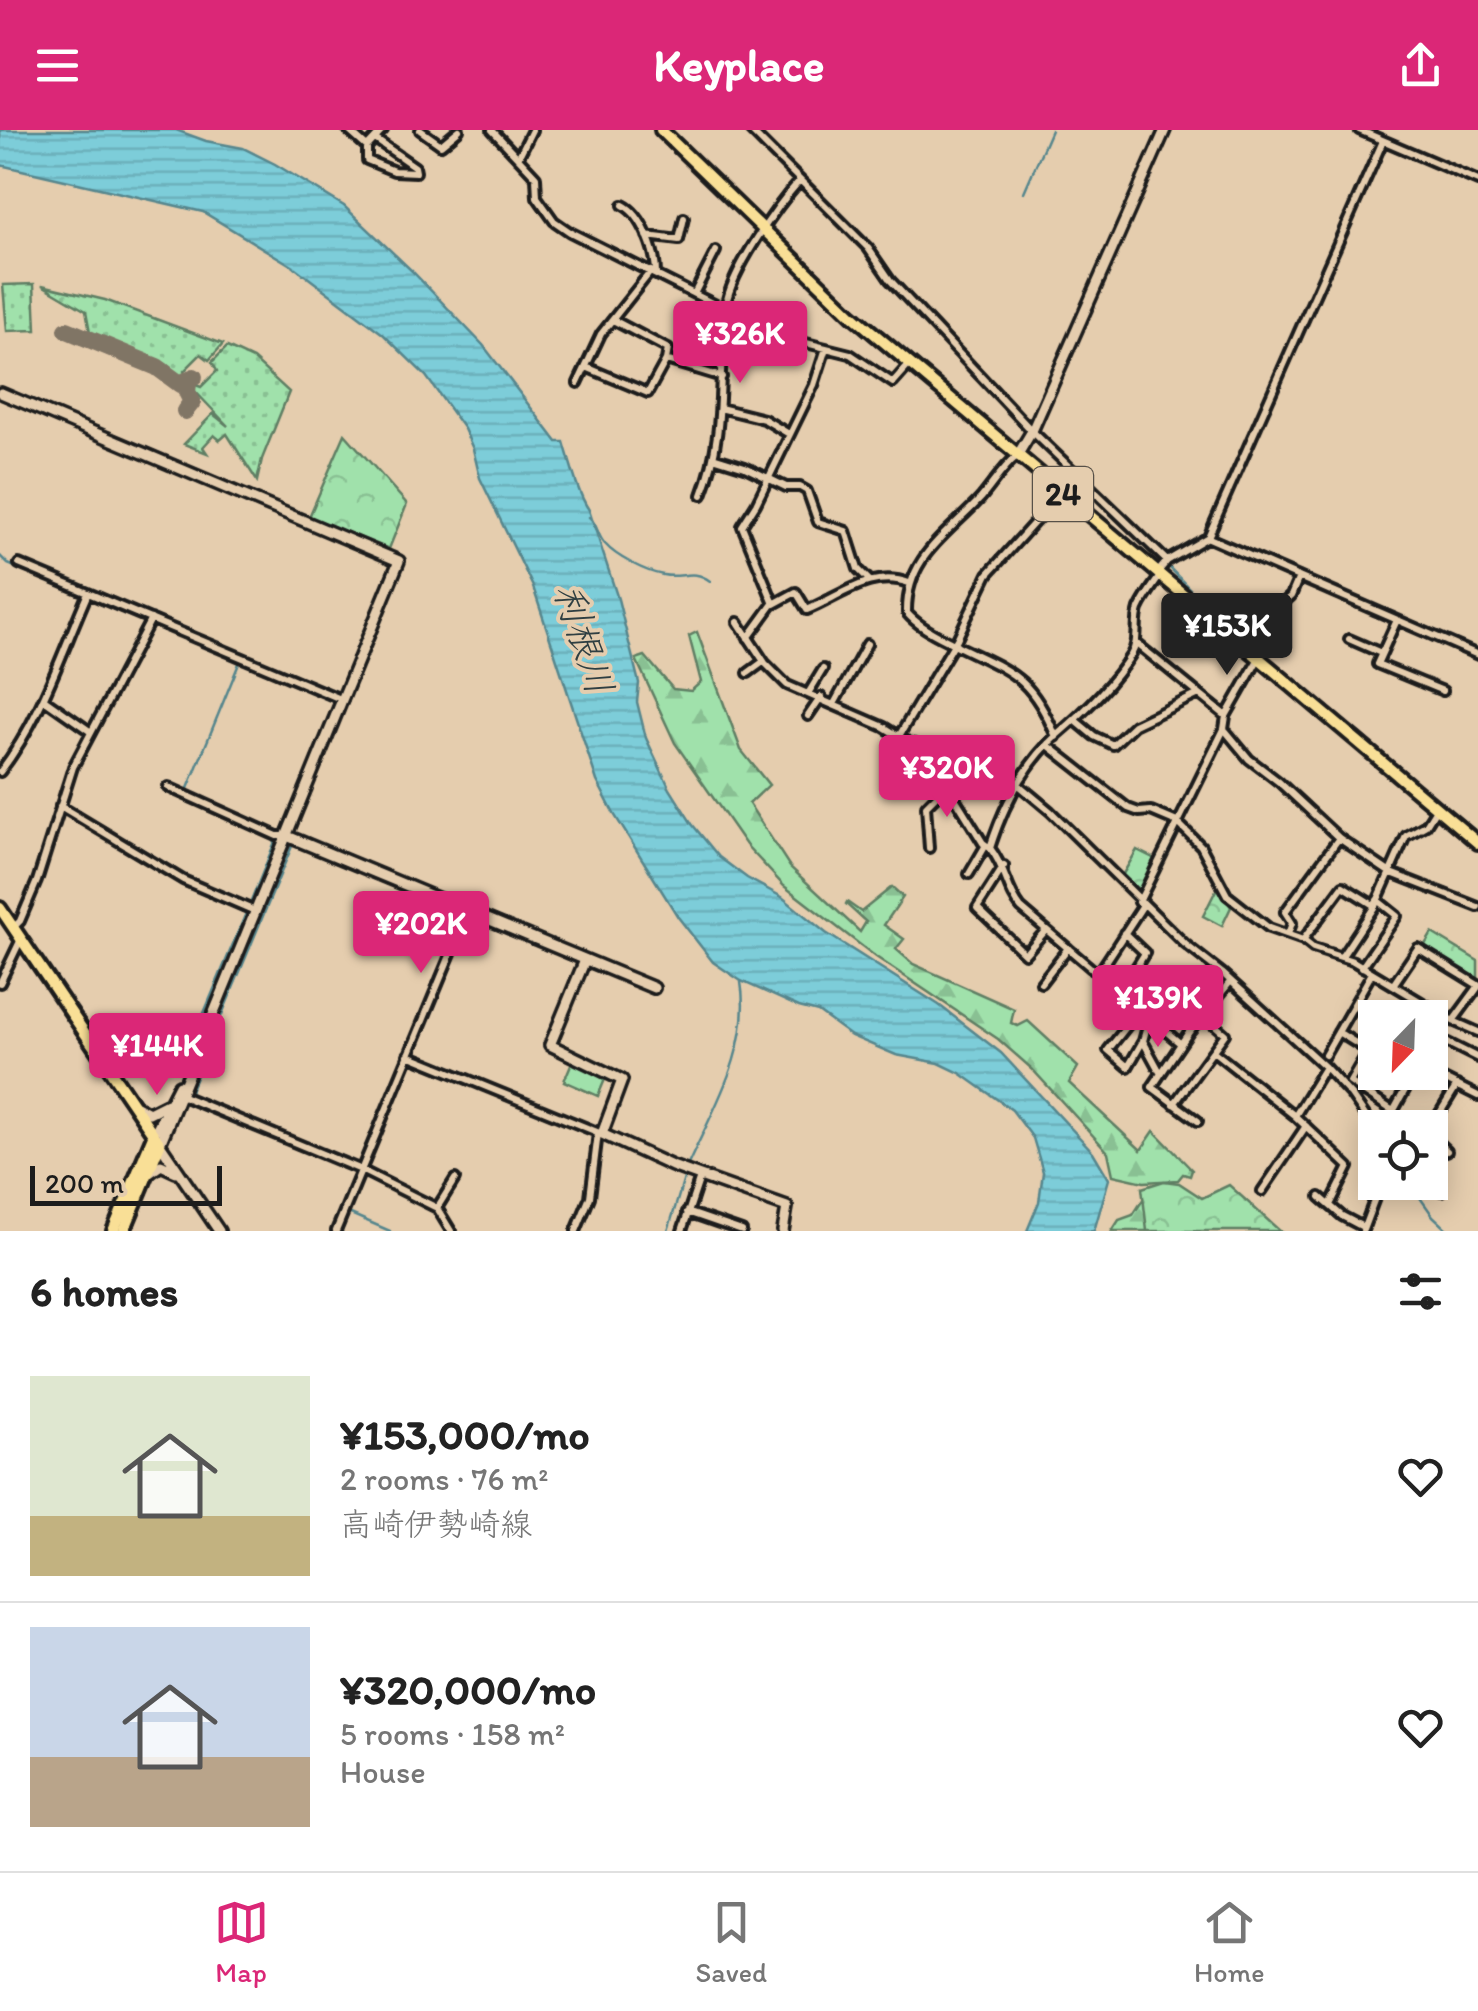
<!DOCTYPE html>
<meta charset="utf-8">
<style>
:root{--surface:#fff;--page:#f2f2f2;--text:#222;--muted:#767676;--line:#e0e0e0;--accent:#db2777}
body{margin:0;font-family:Itim,"Klee One",sans-serif;background:var(--page);color:var(--text);height:100vh;display:flex;flex-direction:column;font-size:38px;white-space:nowrap}
*{box-sizing:border-box;margin:0}
p{font-size:32px;color:var(--muted)}
.icon{flex:none;width:55px;height:55px;fill:none;stroke:currentColor;stroke-width:2;stroke-linecap:round;stroke-linejoin:round}
.map{position:relative;height:1101px;overflow:hidden}
.details{display:flex;flex-direction:column;background:var(--surface);flex:1}
.details>*{flex:none}
.needle{width:65px;rotate:203deg}
.tools{position:absolute;left:1358px;top:870px;display:grid;gap:20px}
.tools a{display:grid;place-items:center;width:90px;height:90px;border-radius:0px;background:var(--surface);box-shadow:0 5px 25px #0003;font-size:50px}
.scale{position:absolute;left:30px;bottom:25px;width:192px;box-sizing:border-box;padding-left:10px;border:5px solid #1c1c1c;border-top:0;font-size:28px;line-height:35px;white-space:nowrap;color:#1c1c1c;-webkit-text-stroke:8px #e5cdae;paint-order:stroke}
.price{position:absolute;translate:-50% -85px;padding:0 22px;border-radius:10px;background:var(--accent);color:#fff;font-size:32px;line-height:65px;filter:drop-shadow(0 2px 5px #0008)}
.price::after{content:'';position:absolute;left:50%;top:60px;width:30px;height:22px;margin-left:-15px;background:inherit;clip-path:polygon(0 0,100% 0,50% 100%)}
.price.selected{background:#222;color:#fff}
ul{padding:0;list-style:none}
li{display:flex;align-items:center;gap:30px;height:250px;padding:0 30px}
li+li{border-top:2px solid var(--line)}
li span{display:grid;place-items:center;flex:none;width:280px;height:200px;border-radius:0px;color:#555}
li>.icon{margin-inline-start:auto}
span .icon{width:120px;height:120px;fill:#fffc;stroke-width:1}
li b{font-size:42px}
h2{display:flex;justify-content:space-between;align-items:center;height:120px;padding:0 30px;font-size:42px}
header{display:flex;justify-content:space-between;align-items:center;height:130px;padding:0 30px;background:var(--accent);color:#fff;font-size:45px;font-weight:700}
.tab-bar{display:flex;justify-content:space-around;align-items:center;height:140px;border-top:2px solid var(--line);background:var(--surface);font-size:28px;color:var(--muted)}
.tab-bar a{display:grid;justify-items:center;gap:5px}
.tab-bar .selected{color:var(--accent)}
.map>svg:first-child{display:block}
.grass{fill:url(#grass-dots);stroke:#5e7e64;stroke-width:2.5}
.forest{fill:url(#forest-firs);stroke:#5e7e64;stroke-width:2.5}
.park{fill:url(#park-crowns);stroke:#5e7e64;stroke-width:2.5}
.water{fill:url(#water-rules);stroke:#56868d;stroke-width:2.5}
.lines{fill:none;stroke-linecap:round;stroke-linejoin:round}
.stream{stroke:#56868d;stroke-width:2.5}
.taxiway{stroke:#807465;stroke-width:18}
.street-casing{stroke:#1c1c1c;stroke-width:14}
.secondary-casing{stroke:#1c1c1c;stroke-width:16}
.primary-casing{stroke:#1c1c1c;stroke-width:18}
.street{stroke:#e5cdae;stroke-width:6}
.secondary{stroke:#e5cdae;stroke-width:9}
.primary{stroke:#f9df96;stroke-width:10}
.labels{text-anchor:middle;dominant-baseline:central;stroke-width:8;stroke-linejoin:round;paint-order:stroke}
.shield{fill:#e5cdae;stroke:#585148;stroke-width:2.5}
.shield-label{font-size:32px;font-weight:bold;fill:#1c1c1c}
.water-label{font-size:38px;font-style:italic;fill:#2f3f42;stroke:#e5cdae}
</style>
<header><svg class="icon" aria-label="menu" viewBox="0 0 24 24"><path d="M4 6h16M4 12h16M4 18h16"/></svg>Keyplace<svg class="icon" aria-label="share" viewBox="0 0 24 24"><path d="M12 15V3M7 8l5-5 5 5M5 13v7h14v-7"/></svg></header>
<div class="map">
<svg width="1478" height="1101" viewBox="0 0 1478 1101">
<defs>
<pattern id="grass-dots" width="8" height="8" patternUnits="userSpaceOnUse" patternTransform="scale(2.5)"><rect width="8" height="8" fill="#a0e1ab"/><path d="M2 2h.1M6 6h.1" fill="none" stroke="#89c093" stroke-width="1.8" stroke-linecap="round"/></pattern>
<pattern id="forest-firs" width="22" height="20" patternUnits="userSpaceOnUse" patternTransform="scale(2.5)"><rect width="22" height="20" fill="#a0e1ab"/><path d="M5 1l3.5 6h-7zM16 11l3.5 6h-7z" fill="#89c093"/></pattern>
<pattern id="park-crowns" width="20" height="18" patternUnits="userSpaceOnUse" patternTransform="scale(2.5)"><rect width="20" height="18" fill="#a0e1ab"/><path d="M2 6a3 3 0 1 1 6 0M12 15a3 3 0 1 1 6 0" fill="none" stroke="#89c093"/></pattern>
<pattern id="water-rules" width="6" height="5" patternUnits="userSpaceOnUse" patternTransform="scale(2.5)"><rect width="6" height="5" fill="#7dcdd9"/><path d="M0 2.5h6" fill="none" stroke="#6bafba"/></pattern>
</defs>
<rect width="100%" height="100%" fill="#e5cdae"/>
<filter id="ink" filterUnits="userSpaceOnUse"><feTurbulence type="fractalNoise" baseFrequency=".01" numOctaves="2"/><feDisplacementMap in="SourceGraphic" scale="20" xChannelSelector="R" yChannelSelector="G"/><feConvolveMatrix kernelMatrix="1 2 1 2 8 2 1 2 1" color-interpolation-filters="sRGB"/></filter>
<g filter="url(#ink)">
<path class="grass" d="M34 154 36 200 7 201 3 155Z
M42 155 105 170 223 214 209 230 201 224 184 241 186 246 182 249 166 234 90 202 86 181Z
M227 217 253 229 289 262 262 329 257 351 227 304 220 310 214 305 203 317 207 323 184 314 213 284 228 296 192 258 196 255 201 257 217 241 212 232Z"/>
<path class="forest" d="M697 502 741 620 769 655 749 674 790 737 860 802 866 792 846 774 847 772 861 782 892 757 903 767 884 795 904 809 896 819 913 834 1014 879 1011 893 1018 896 1028 891 1078 937 1069 953 1141 1020 1154 1001 1192 1040 1190 1046 1183 1044 1178 1050 1144 1052 1113 1045 1108 1022 1032 939 998 909 876 827 784 756 746 715 675 613 636 529 645 526 673 559 691 561 701 552 689 506Z
M1144 1068 1163 1101H1112L1119 1090 1133 1085Z"/>
<path class="park" d="M345 304 407 374 389 419 309 387Z
M1137 720 1157 730 1140 765 1120 749Z
M1218 756 1231 777 1222 796 1203 786Z
M1432 803 1478 831V853L1423 818Z
M572 932 606 947 598 966 564 951Z
M1164 1051 1179 1053 1202 1068 1229 1055 1280 1101H1147L1142 1058Z"/>
<path class="water" d="M0 0H176L206 11 243 18 275 34 344 76 412 141 483 215 557 312H564C570 332 578 364 589 380L618 469 639 553 637 572 646 608 670 659 692 694 719 727 747 748 782 767 826 803 939 875 1001 923 1093 1022 1109 1049 1094 1101H1027L1039 1072 1043 1042 1033 1008 1012 980 960 943 939 933 896 925 851 906 818 882 799 877 741 851 713 832 678 787 614 684 597 651 533 457 480 348 473 319 464 299 426 246 383 204 294 137 203 82 0 35Z"/>
<g class="lines">
<path class="stream" d="M745 0 794 48
M801 55 864 119 888 153 929 197
M1024 62 1051 0
M657 129 661 142
M936 204 995 266
M589 387C598 394 597 406 605 414 616 427 646 442 663 445 682 449 693 438 710 451
M0 426 8 434 240 531 187 661
M1168 436 1215 485
M1275 535 1478 703
M217 683 237 692
M250 774 276 709
M186 926 246 783
M1338 947 1370 988
M189 964 292 716
M687 1037C713 979 752 918 741 852
M1409 1052 1433 1086 1449 1101
M346 1082 390 1101
M1361 1092 1377 1052
M668 1101 685 1045"/>
<path class="taxiway" d="M67 200 157 237 180 254 194 247
M185 281 192 272 187 262 188 253"/>
<g class="street-casing">
<path id="street" d="M348 0 367 17 383 0
M420 0 441 15 459 0
M492 0 536 47 537 67 554 91 570 102 778 206 850 224 893 253 909 235
M750 0 868 118 890 150 1032 301 1167 431
M1359 0 1478 51
M367 17V30L394 41 416 42 415 37 375 9
M518 28 532 0
M623 75C643 85 656 122 656 144
M647 106 679 110 684 88
M694 164 716 121
M666 230 722 247
M586 237 648 263 666 230 668 219 613 190
M578 253 601 204 651 141
M720 278 764 289 789 304
M1017 326C1003 337 993 354 981 368 947 405 906 427 907 483 917 495 932 503 946 510 1006 541 1029 540 1056 607
M716 328 745 337 786 357H800L807 361 818 392 846 401 858 439 869 450
M702 365C728 298 716 242 726 175 731 141 777 76 800 50
M1209 408 1478 525
M19 434 343 570
M1157 443 1167 431 1208 407 1383 11
M774 474 742 396 756 374 814 255 826 218
M1397 490 1377 534 1443 561
M738 492 765 533 787 555 884 597 908 612 1002 641 1050 681 1185 814 1222 843 1325 937 1351 965 1375 1000
M748 508 772 475 796 462 807 480C841 466 872 439 909 453
M1349 509 1381 523
M1136 513 1226 586
M748 543 763 532
M809 562 823 539
M44 569 91 602
M834 574 867 514
M808 586 821 567
M1076 591 1094 606 1113 615 1134 595 1199 564
M1224 599 1249 629 1279 652 1339 708 1389 742 1478 777
M899 606 957 509 988 444 1078 344
M1049 616 1128 678 1139 682 1151 681 1177 692 1201 716 1227 765 1269 798 1303 810 1313 818 1353 831 1453 891 1478 902
M0 642C41 589 61 524 88 463
M947 655 983 713 990 718
M168 657 277 706H286
M60 676 183 750 255 781
M929 718 926 676 947 655 957 629
M1004 736 977 778 1025 824 1046 800
M969 744 986 715
M1139 772 1224 599 1226 586 1259 528 1281 475 1291 466 1299 447
M1143 775 1098 844 1021 778C1005 758 1007 740 990 718 1003 677 1024 635 1057 605 1084 582 1112 555 1131 525 1140 511 1134 494 1139 479 1144 468 1153 456 1160 446
M14 797 20 791 37 751 73 637 151 489
M1288 804 1292 793 1285 782 1339 708
M1303 810 1343 756 1375 776
M1342 826 1375 776 1406 706 1426 695 1436 679
M1362 837 1397 786 1377 770
M1098 844 1181 914
M0 853 21 809
M1041 853 1068 818
M1393 855 1418 818 1478 855
M1120 863 1145 823 1124 803
M1355 873 1378 888
M1139 881 1108 920 1128 937 1143 911 1149 889
M1453 891 1478 857
M1338 902 1375 925
M1436 907 1478 928
M1143 911 1161 944
M1430 917 1447 888
M1213 921 1295 986
M1368 921 1350 952 1393 981
M408 925 602 1004
M1325 925 1372 843
M1325 937 1295 986 1349 1037 1330 1075
M1430 942 1478 966
M180 965 361 1040 437 1078 451 1101
M1174 974 1225 904 1203 885
M1392 985 1400 998
M1198 991 1152 957 1189 902 1230 852
M1384 998 1415 942
M1430 999 1457 955
M1430 1005 1447 1021
M1430 1037 1441 1016
M1430 1044 1441 1061
M1262 1061 1306 996
M1320 1067 1342 1086 1363 1097
M437 1078 455 1049
M687 1082 742 1101
M1363 1100 1381 1052
M336 1101 468 782
M576 1101 590 1067 598 1003
M682 1101 700 1047"/>
</g>
<g class="secondary-casing">
<path id="secondary" d="M1 263 399 431 160 1014 219 1101
M1017 326 1032 301 1165 0
M287 706 654 858
M585 830 550 915 622 950 602 1004 672 1036 787 1077 783 1101
M136 976 149 983 167 974
M153 1006 179 955
M148 1044 161 1035 176 1042"/>
</g>
<g class="primary-casing">
<path id="primary" d="M661 0 852 185 1478 713
M0 778 160 1014 124 1101
M113 1101 153 1006"/>
</g>
<use href="#street" class="street"/>
<use href="#secondary" class="secondary"/>
<use href="#primary" class="primary"/>
</g>
</g>
<g class="labels">
<rect class="shield" x="1033" y="337" width="60" height="54" rx="8"/>
<g class="shield-label">
<text x="1063" y="364">24</text>
</g>
<g class="water-label">
<text transform="translate(584 509) rotate(72)">利根川</text>
</g>
</g>
</svg>
<div class="tools">
<a><svg class="needle" viewBox="-14 -14 28 28"><path d="M0-13l5 13h-10z" fill="#e53935"/><path d="M0 13l5-13h-10z" fill="#767676"/></svg></a>
<a><svg class="icon" aria-label="locate" viewBox="0 0 24 24"><circle cx="12" cy="12" r="6"/><path d="M12 2v4M12 18v4M2 12h4M18 12h4"/></svg></a>
</div>
<div class="scale">200 m</div>
<b class="price" style="left:740px;top:256px">¥326K</b>
<b class="price selected" style="left:1227px;top:548px">¥153K</b>
<b class="price" style="left:947px;top:690px">¥320K</b>
<b class="price" style="left:421px;top:846px">¥202K</b>
<b class="price" style="left:1158px;top:920px">¥139K</b>
<b class="price" style="left:157px;top:968px">¥144K</b>
</div>
<section class="details">
<h2>6 homes<svg class="icon" aria-label="filters" viewBox="0 0 24 24"><path d="M4 7h16M4 17h16"/><circle cx="9" cy="7" r="2"/><circle cx="15" cy="17" r="2"/></svg></h2>
<ul>
<li><span style="background:linear-gradient(#dfe7d0 70%,#c2b280 0)"><svg class="icon" aria-label="home" viewBox="0 0 24 24"><path d="M3 11l9-7 9 7M6 9v11h12V9"/></svg></span><div><b>¥153,000/mo</b><p>2 rooms · 76 m²</p><p>高崎伊勢崎線</p></div><svg class="icon" aria-label="heart" viewBox="0 0 24 24"><path d="M12 20l-8-8c-3-5 5-10 8-4 3-6 11-1 8 4z"/></svg></li>
<li><span style="background:linear-gradient(#c9d6e8 65%,#b9a48a 0)"><svg class="icon" aria-label="home" viewBox="0 0 24 24"><path d="M3 11l9-7 9 7M6 9v11h12V9"/></svg></span><div><b>¥320,000/mo</b><p>5 rooms · 158 m²</p><p>House</p></div><svg class="icon" aria-label="heart" viewBox="0 0 24 24"><path d="M12 20l-8-8c-3-5 5-10 8-4 3-6 11-1 8 4z"/></svg></li>
</ul>
</section>
<nav class="tab-bar">
<a class="selected"><svg class="icon" aria-label="map" viewBox="0 0 24 24"><path d="M3 6l6-2 6 2 6-2v14l-6 2-6-2-6 2zM9 4v14M15 6v14"/></svg>Map</a>
<a><svg class="icon" aria-label="saved" viewBox="0 0 24 24"><path d="M7 4h10v16l-5-4-5 4z"/></svg>Saved</a>
<a><svg class="icon" aria-label="home" viewBox="0 0 24 24"><path d="M3 11l9-7 9 7M6 9v11h12V9"/></svg>Home</a>
</nav>
